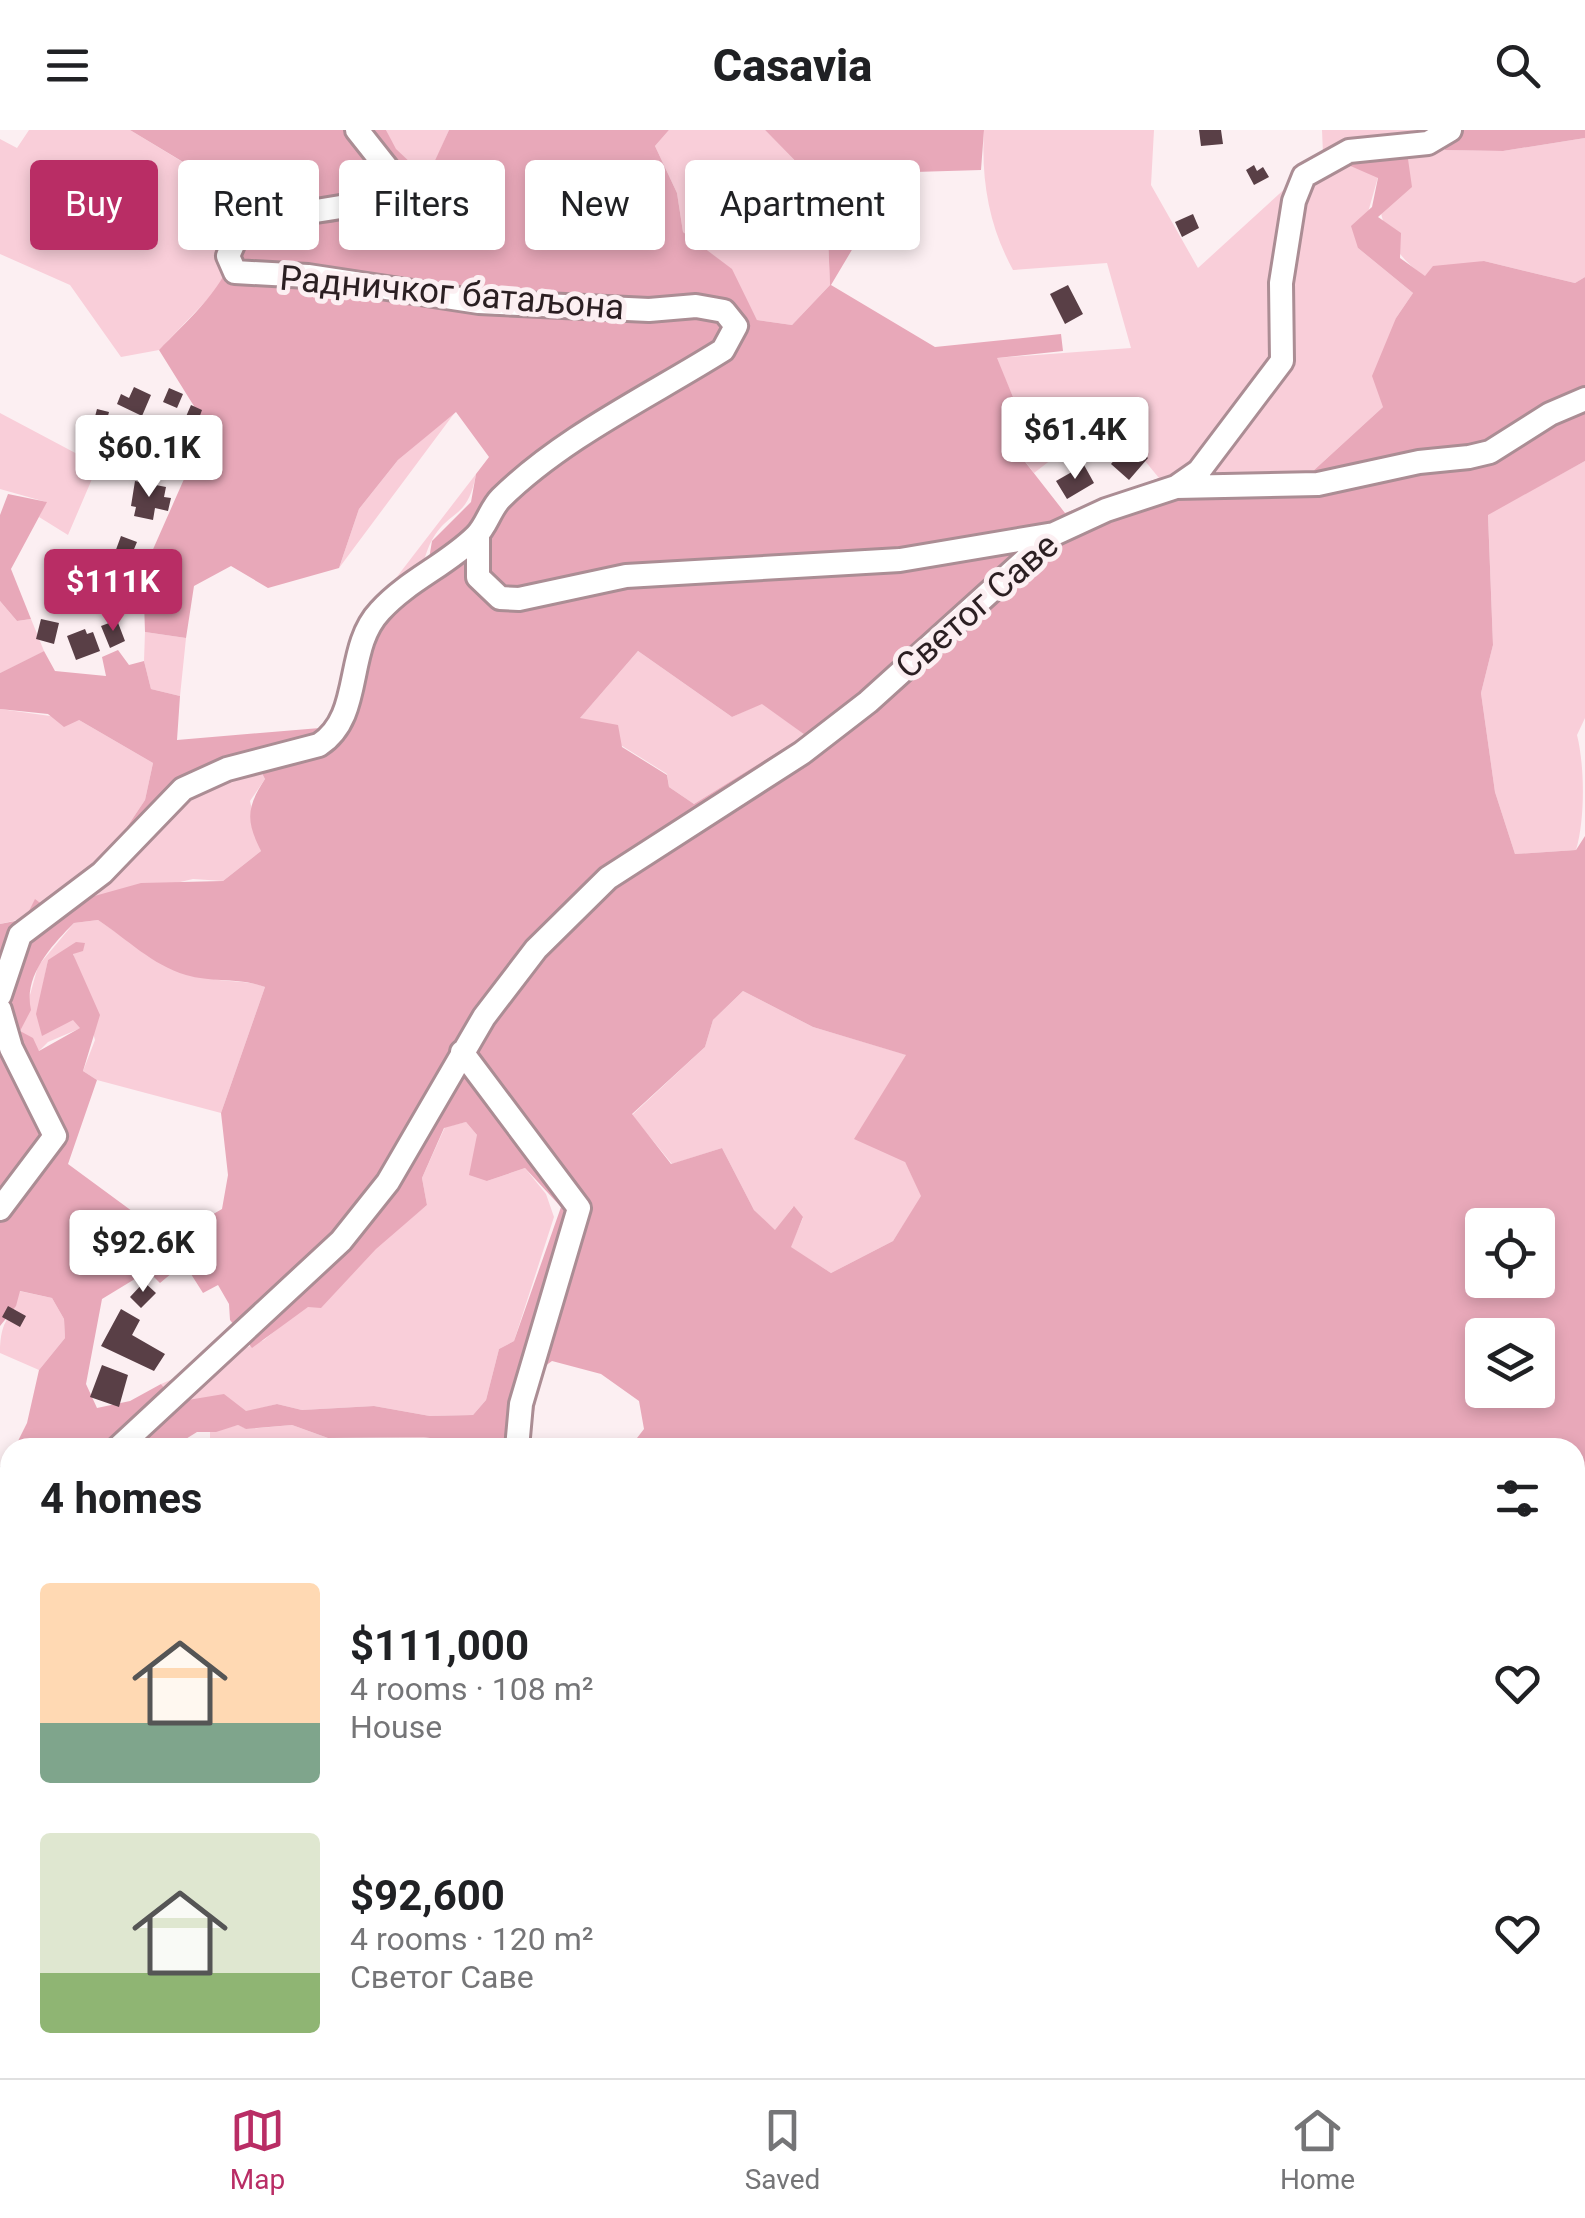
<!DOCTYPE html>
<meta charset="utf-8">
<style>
:root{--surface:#fff;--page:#f6f6f6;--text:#202124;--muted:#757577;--line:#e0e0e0;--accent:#b92d65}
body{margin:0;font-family:Roboto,sans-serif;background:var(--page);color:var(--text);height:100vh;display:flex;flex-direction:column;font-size:38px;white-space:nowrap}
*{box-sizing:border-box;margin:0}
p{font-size:32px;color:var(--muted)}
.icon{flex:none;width:55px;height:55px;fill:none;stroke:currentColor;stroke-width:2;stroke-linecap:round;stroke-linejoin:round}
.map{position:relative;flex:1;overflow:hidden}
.sheet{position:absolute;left:0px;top:1308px;width:1585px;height:642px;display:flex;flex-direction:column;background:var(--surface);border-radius:30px 30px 0 0;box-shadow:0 5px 15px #0003}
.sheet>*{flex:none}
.hud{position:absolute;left:30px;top:30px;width:1000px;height:90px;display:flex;gap:20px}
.fabs{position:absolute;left:1465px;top:1078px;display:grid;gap:20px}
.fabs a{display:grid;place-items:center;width:90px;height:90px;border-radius:10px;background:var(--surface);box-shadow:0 5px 15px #0003;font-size:50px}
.price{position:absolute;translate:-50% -85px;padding:0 22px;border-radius:10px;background:#fff;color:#222;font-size:32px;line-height:65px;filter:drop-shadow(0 2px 5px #0008)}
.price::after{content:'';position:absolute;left:50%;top:60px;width:30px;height:22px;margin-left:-15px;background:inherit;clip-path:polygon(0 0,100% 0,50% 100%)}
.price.selected{background:var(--accent);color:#fff}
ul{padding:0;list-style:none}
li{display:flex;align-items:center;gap:30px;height:250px;padding:0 40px}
li span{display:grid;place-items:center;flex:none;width:280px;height:200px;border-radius:10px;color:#555}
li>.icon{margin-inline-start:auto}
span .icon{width:120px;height:120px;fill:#fffc;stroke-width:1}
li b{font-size:42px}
h2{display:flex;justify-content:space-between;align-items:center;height:120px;padding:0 40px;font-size:42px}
.chip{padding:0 35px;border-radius:10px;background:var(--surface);box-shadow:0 5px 15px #0003;font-size:35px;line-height:90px}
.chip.selected{background:var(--accent);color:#fff}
header{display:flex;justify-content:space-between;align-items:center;height:130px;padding:0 40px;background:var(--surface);font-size:45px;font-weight:800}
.tab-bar{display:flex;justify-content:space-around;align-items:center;height:140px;border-top:2px solid var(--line);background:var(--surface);font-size:28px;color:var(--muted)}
.tab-bar a{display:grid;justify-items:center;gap:5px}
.tab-bar .selected{color:var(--accent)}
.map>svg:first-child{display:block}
.green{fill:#f9ced9}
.forest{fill:#e8a8b9;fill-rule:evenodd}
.building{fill:#593f46}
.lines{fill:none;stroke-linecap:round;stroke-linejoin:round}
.minor-casing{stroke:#ab8d94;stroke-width:28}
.minor{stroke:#fff;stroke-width:22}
.labels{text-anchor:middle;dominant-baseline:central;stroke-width:10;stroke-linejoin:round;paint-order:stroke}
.street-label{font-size:35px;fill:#2b1f22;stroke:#fceff2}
</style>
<header><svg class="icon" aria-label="menu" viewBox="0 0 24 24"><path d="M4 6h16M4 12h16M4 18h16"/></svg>Casavia<svg class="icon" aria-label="search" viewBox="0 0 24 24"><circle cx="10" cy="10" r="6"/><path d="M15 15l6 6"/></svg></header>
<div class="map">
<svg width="1585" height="1948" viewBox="0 0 1585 1948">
<rect width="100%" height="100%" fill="#fceff2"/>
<path class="green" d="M29 0H130L204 45 234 89 227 149 159 220 121 227 70 155 0 124V9L17 18Z
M386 0H449L428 48 395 19Z
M669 0H765L813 49 828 107 830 155 792 195 757 190 731 139 683 102 677 63 655 16Z
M984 0H1154L1151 55 1198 138 1323 24 1322 0H1448L1446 20 1503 21 1585 8V147L1575 153 1484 131 1425 147C1388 120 1378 92 1378 47L1358 118 1413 163 1396 188 1383 277 1312 342 1159 348 1108 286 1034 343 1015 318 1013 267 996 228 1131 218 1107 133 1013 140C989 96 981 50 984 0Z
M456 281 339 438 359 379 398 330Z
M0 283 98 335 68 405 39 387 46 372 0 359Z
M1585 331V588L1577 605C1585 637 1585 690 1576 720L1515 724 1495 662 1481 563 1493 515 1488 384Z
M476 344C468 390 449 379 432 410 419 434 431 439 396 448Z
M0 471 17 491 31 489 44 521 0 543Z
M145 502 186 508 180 566 151 559 144 531Z
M638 521 732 587 762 573 805 605 694 674 669 657 667 644 579 589Z
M0 579 79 590 153 633 145 670 127 697 254 629 265 649 250 671 261 721 223 751 193 749 0 794Z
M98 790C138 817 169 841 219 850 236 852 248 851 265 857L221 983 97 950 83 941 95 910 73 823 85 814 48 830 43 855 81 898 48 912 39 921 20 901 38 836 74 793Z
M743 861 813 897 907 925 905 1032 922 1066 893 1111 831 1143 790 1117 803 1088 793 1077 775 1101 754 1080 722 1018 672 1034 632 985 705 917 713 890Z
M466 992 477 1005 487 1051 525 1038 546 1064 554 1087 514 1211 499 1219 486 1270 473 1285 430 1286 374 1276 302 1280 277 1274 246 1282 176 1272 161 1254 264 1210 427 1075 422 1048 445 997Z
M19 1161 52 1168 64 1189 65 1208 39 1240 0 1223C0 1185 13 1191 19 1161Z
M238 1295 247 1299 292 1295 328 1308 423 1307 461 1313 460 1318H210V1302Z"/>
<path class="forest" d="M130 0H386L396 19 427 48 449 0H669L655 16 677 63 683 102 732 139 757 190 792 195 830 155 828 107 813 49 765 0H984L981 40 881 43 860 74 856 113 831 155 935 217 1061 204 1063 221 997 228 1013 267 1037 281 1015 319 1065 383 1159 348 1312 342 1383 277 1372 246 1396 188 1413 163 1358 118 1351 96 1372 77 1378 48 1323 24 1341 13 1408 29 1412 57 1378 87 1401 103 1400 128 1425 146 1433 136 1484 131 1575 153 1585 147V331L1488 385 1493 515 1481 563 1495 662 1515 724 1576 720 1585 706V1804L1575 1814V1318L630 1317 644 1299 639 1271 601 1244 552 1231 541 1239 532 1294 491 1317 423 1307 328 1308 292 1295 246 1299 238 1295 216 1302H197L173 1317H15L27 1293 39 1240 65 1208 64 1189 52 1168 20 1161 16 1176 0 1196V921L17 834 0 827V794L25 789 35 769 48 779 141 753 223 751 261 721C246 691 246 678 265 649L255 630 130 704 127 697 145 670 153 633 79 590 64 597 48 584 0 579V543L44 521 55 541 106 546 102 527 118 520 129 535 144 531 151 559 180 566 177 610 332 597 396 448 415 444 429 429 432 411 471 372 476 344 489 327 456 282 398 330 359 379 339 438 268 458 231 436 194 456 186 508 145 502 143 442 207 297 159 220C195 182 255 135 229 76L202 89 187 65 203 44ZM638 521 732 587 762 574 805 605 694 674 669 657 667 645 622 617 618 595 580 588ZM98 790C127 809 152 835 186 845 213 853 239 847 265 857L221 983 228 1045 222 1079 170 1109 68 1034 97 950 83 941 100 885 73 824 83 821 85 813 76 812 48 830 36 884 42 906 73 890 80 898 39 921 33 908 20 901 31 880C23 846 52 815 74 793ZM743 861 813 897 906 925 854 1009 905 1032 921 1066 893 1111 831 1143 791 1117 803 1087 794 1076 775 1100 754 1080 722 1018 671 1034 632 984 705 917 713 890ZM466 992 477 1005 469 1045 487 1051 525 1038 561 1077 514 1211 499 1219 486 1270 473 1285 430 1286 374 1276 302 1280 277 1274 246 1281 224 1264 176 1272 161 1254 130 1271 97 1278 86 1254 102 1169 148 1141 160 1153 184 1133 203 1163 218 1155 229 1174 230 1190 252 1218 308 1177 321 1178 376 1119 427 1075 422 1048 444 998ZM1482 1095H1538V1150H1482ZM1482 1205H1538V1260H1482Z
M1448 0H1585V8L1503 21 1445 20Z
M8 364 47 372 11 439 31 489 17 491 0 471V385Z
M732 1940H1555V1948H731Z"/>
<path class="building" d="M1199 0H1221L1223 14 1201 16Z
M1254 35 1257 41 1263 37 1269 47 1254 55 1246 40Z
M1193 84 1199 98 1182 107 1175 92Z
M1068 155 1083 184 1065 194 1050 164Z
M134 257 151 265 142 286 117 274 121 264 129 268Z
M169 258 183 264 177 278 163 272Z
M191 275 202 280 178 347 155 338 167 309 173 311 178 305Z
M97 279 109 282 104 301 92 298Z
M1129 312 1148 328 1129 350 1111 334Z
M1084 335 1094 353 1067 369 1056 351Z
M135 351 166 357 164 367 171 368 168 381 155 378 153 390 134 386 136 377 131 376Z
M121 406 137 412 129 431 114 425Z
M109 447 132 455 123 482 95 478Z
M41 489 59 493 54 514 36 509Z
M117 490 125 511 110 518 101 496Z
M85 499 87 504 93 502 100 521 76 530 67 506Z
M144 1152 156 1163 141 1178 130 1167Z
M8 1176 26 1186 20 1197 2 1187Z
M121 1179 140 1190 132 1205 165 1224 154 1241 101 1216Z
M102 1235 128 1245 119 1277 90 1267Z"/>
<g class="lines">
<g class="minor-casing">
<path id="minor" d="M1176 357 1318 354 1419 332 1469 327 1490 322 1550 284 1585 269
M478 404V447L500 468 519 469 626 446 900 430 1054 404
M0 865 20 805 102 743 183 659 227 639 319 615C364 586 344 519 380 481 408 450 447 435 476 406 487 395 490 379 501 368 563 307 650 266 723 220L736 196 724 181 696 176 649 180 479 172 308 146 235 142 228 126 239 101C286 79 339 83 387 65L391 43 357 0
M0 880 11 918 55 1006 0 1079
M462 922 579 1078 521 1274 517 1318
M118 1318 341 1111 388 1052 484 887 536 819 608 748 802 623 868 572 1054 404 1106 380 1176 357 1199 341 1282 231 1281 153 1294 71 1304 46 1349 21 1428 13 1450 0
M0 1351 10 1348"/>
</g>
<use href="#minor" class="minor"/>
</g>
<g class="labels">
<g class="street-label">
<text transform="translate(452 163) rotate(5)">Радничког батаљона</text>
<text transform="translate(977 476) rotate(-41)">Светог Саве</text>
</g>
</g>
</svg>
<div class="fabs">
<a><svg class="icon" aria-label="locate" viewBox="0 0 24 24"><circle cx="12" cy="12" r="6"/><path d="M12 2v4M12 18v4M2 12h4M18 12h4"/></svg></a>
<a><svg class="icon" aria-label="layers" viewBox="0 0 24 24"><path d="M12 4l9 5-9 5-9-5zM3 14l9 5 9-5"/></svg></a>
</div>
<b class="price" style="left:1075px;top:352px">$61.4K</b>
<b class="price" style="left:149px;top:370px">$60.1K</b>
<b class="price selected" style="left:113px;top:504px">$111K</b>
<b class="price" style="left:143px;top:1165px">$92.6K</b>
<div class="hud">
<a class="chip selected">Buy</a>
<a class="chip">Rent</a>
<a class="chip">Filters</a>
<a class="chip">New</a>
<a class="chip">Apartment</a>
</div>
<section class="sheet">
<h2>4 homes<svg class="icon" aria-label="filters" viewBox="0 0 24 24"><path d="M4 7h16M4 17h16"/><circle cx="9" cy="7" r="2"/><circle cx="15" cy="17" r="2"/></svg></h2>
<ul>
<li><span style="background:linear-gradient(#ffd9b3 70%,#7fa58c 0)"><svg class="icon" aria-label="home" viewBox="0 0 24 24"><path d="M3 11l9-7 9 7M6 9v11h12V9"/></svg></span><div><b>$111,000</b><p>4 rooms · 108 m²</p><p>House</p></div><svg class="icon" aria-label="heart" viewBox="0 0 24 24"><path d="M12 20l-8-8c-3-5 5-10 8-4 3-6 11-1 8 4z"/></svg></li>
<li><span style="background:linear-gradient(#dfe7d0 70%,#8fb573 0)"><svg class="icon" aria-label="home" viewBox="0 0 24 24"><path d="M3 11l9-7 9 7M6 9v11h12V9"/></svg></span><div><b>$92,600</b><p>4 rooms · 120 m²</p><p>Светог Саве</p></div><svg class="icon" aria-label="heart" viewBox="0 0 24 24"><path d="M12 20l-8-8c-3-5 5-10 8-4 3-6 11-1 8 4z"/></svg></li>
</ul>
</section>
</div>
<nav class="tab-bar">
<a class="selected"><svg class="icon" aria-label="map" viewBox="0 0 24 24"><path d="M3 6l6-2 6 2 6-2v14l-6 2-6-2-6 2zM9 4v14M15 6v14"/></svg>Map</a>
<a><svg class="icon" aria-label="saved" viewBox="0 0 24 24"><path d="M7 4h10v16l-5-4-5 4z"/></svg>Saved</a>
<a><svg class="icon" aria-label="home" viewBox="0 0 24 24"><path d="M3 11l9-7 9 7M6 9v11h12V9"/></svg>Home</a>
</nav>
